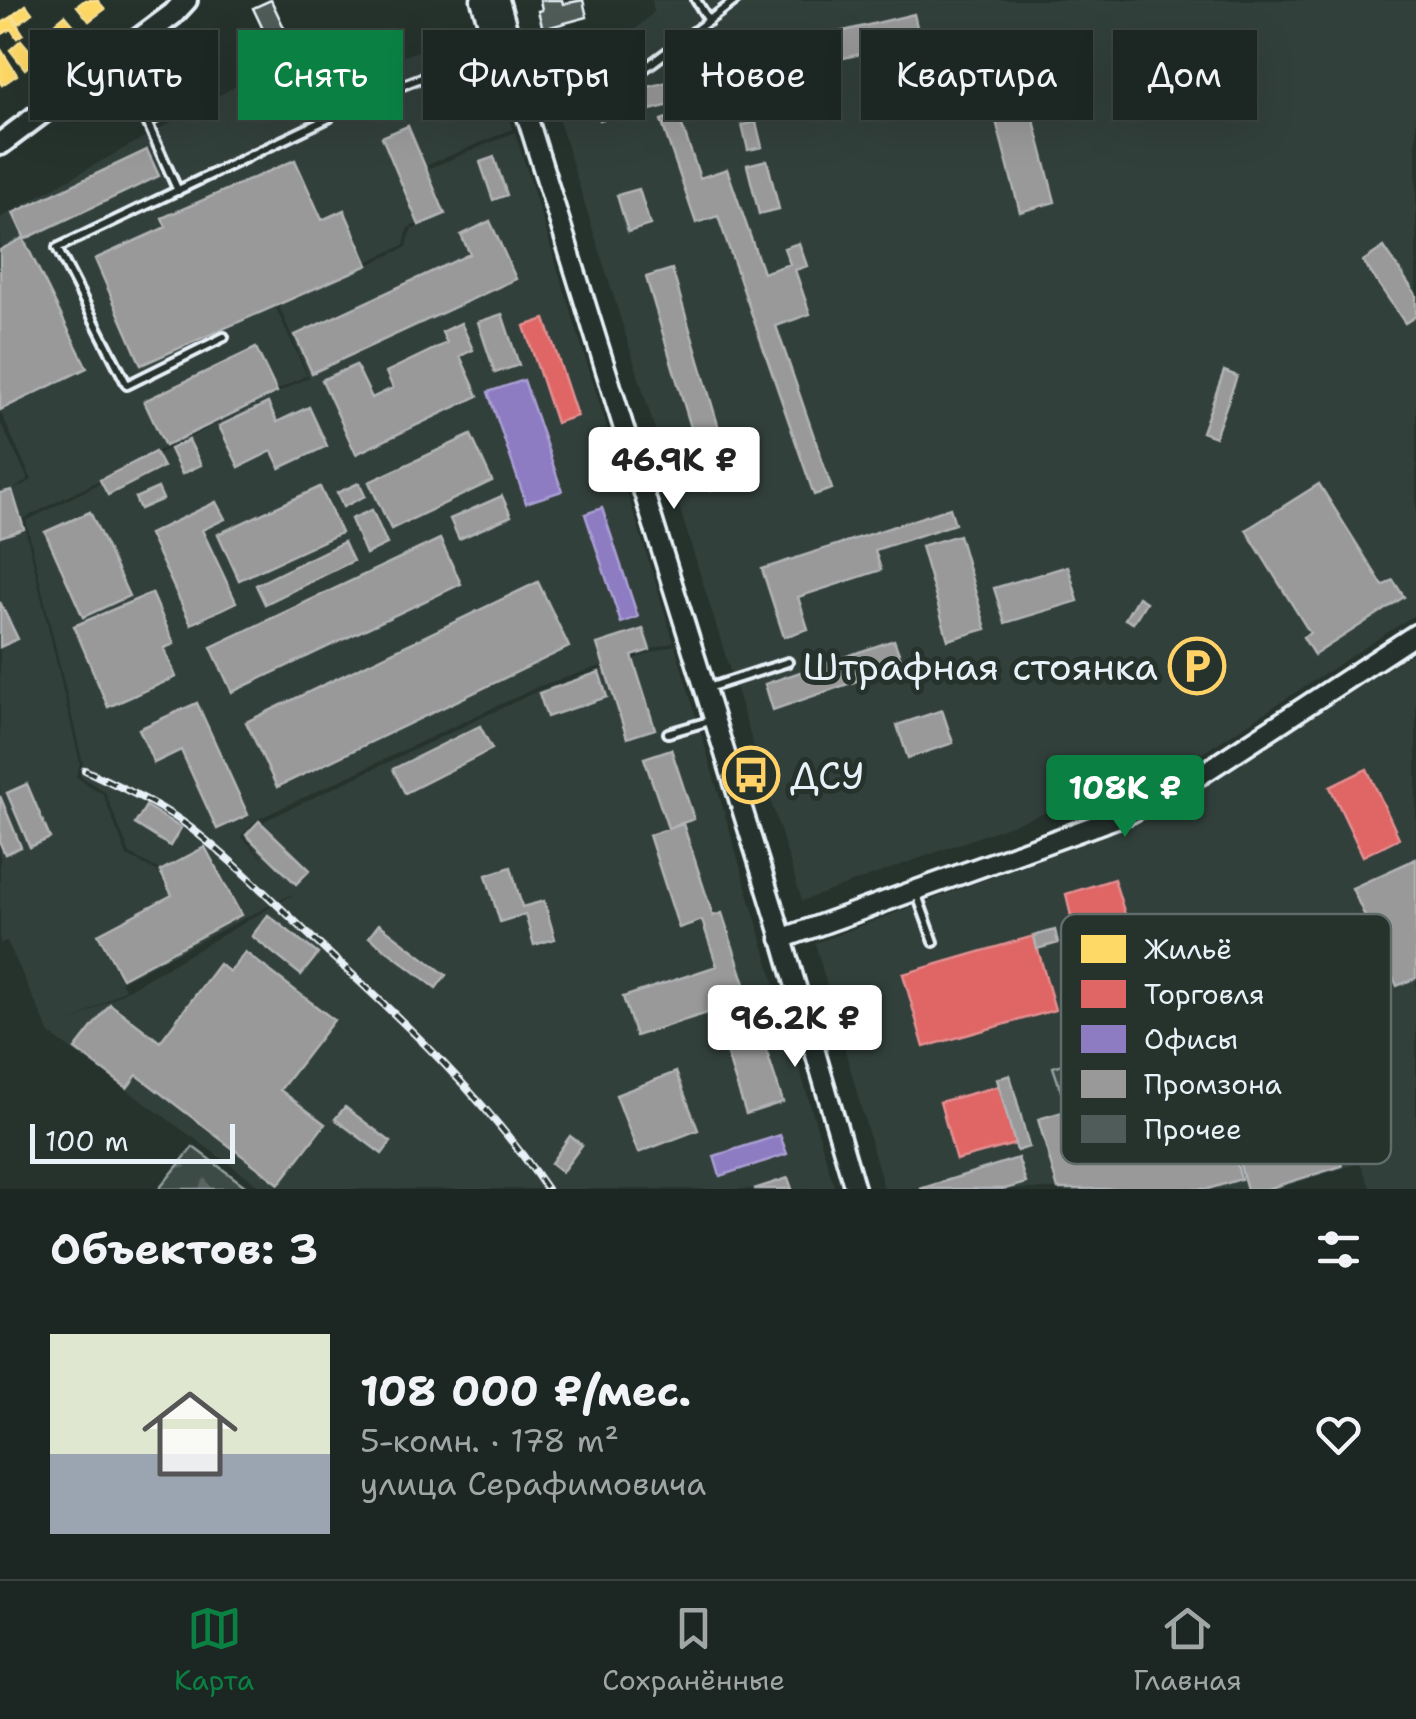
<!DOCTYPE html>
<html lang="ru">
<meta charset="utf-8">
<style>
:root{--surface:#1c2622;--page:#29322f;--text:#f1f3f6;--muted:#a0a5a5;--line:#3a4340;--accent:#0b8043}
body{margin:0;font-family:"Shantell Sans",sans-serif;background:var(--page);color:var(--text);height:100vh;display:flex;flex-direction:column;font-size:38px;white-space:nowrap}
*{box-sizing:border-box;margin:0}
p{font-size:32px;color:var(--muted)}
.icon{flex:none;width:55px;height:55px;fill:none;stroke:currentColor;stroke-width:2;stroke-linecap:round;stroke-linejoin:round}
.map{position:relative;height:1189px;overflow:hidden}
.sheet{display:flex;flex-direction:column;background:var(--surface);flex:1}
.sheet>*{flex:none}
.guide{position:absolute;left:30px;top:30px;width:1358px;height:90px;display:flex;gap:20px}
.scale{position:absolute;left:30px;bottom:25px;width:205px;box-sizing:border-box;padding-left:10px;border:5px solid #e8f1f8;border-top:0;font-size:28px;line-height:35px;white-space:nowrap;color:#e8f1f8;-webkit-text-stroke:8px #26332d;paint-order:stroke}
.price{position:absolute;translate:-50% -85px;padding:0 22px;border-radius:10px;background:#fff;color:#222;font-size:32px;line-height:65px;filter:drop-shadow(0 2px 5px #0008)}
.price::after{content:'';position:absolute;left:50%;top:60px;width:30px;height:22px;margin-left:-15px;background:inherit;clip-path:polygon(0 0,100% 0,50% 100%)}
.price.on{background:var(--accent);color:#fff}
ul{padding:0;list-style:none}
li{display:flex;align-items:center;gap:30px;height:250px;padding:0 50px}
li span{display:grid;place-items:center;flex:none;width:280px;height:200px;border-radius:0px;color:#555}
li>.icon{margin-inline-start:auto}
span .icon{width:120px;height:120px;fill:#fffc;stroke-width:1}
li b{font-size:42px}
h2{display:flex;justify-content:space-between;align-items:center;height:120px;padding:0 50px;font-size:42px}
.pill{padding:0 35px;border-radius:0px;background:var(--surface);box-shadow:0 10px 40px #0002,0 0 0 2px var(--line);font-size:35px;line-height:90px}
.pill.on{background:var(--accent);color:#fff}
.dock{display:flex;justify-content:space-around;align-items:center;height:140px;border-top:2px solid var(--line);background:var(--surface);font-size:28px;color:var(--muted)}
.dock a{display:grid;justify-items:center;gap:5px}
.dock .on{color:var(--accent)}
.map>svg:first-child{display:block}
.built{fill:#333f3a;fill-rule:evenodd}
.green{fill:#3e4b47;stroke:#939ea0;stroke-width:2.5}
.forest{fill:url(#forest-firs);stroke:#939ea0;stroke-width:2.5}
.homes{fill:#ffd966;stroke:#f8e092;stroke-width:2.5}
.shops{fill:#e06666;stroke:#e29092;stroke-width:2.5}
.offices{fill:#8e7cc3;stroke:#a99fd3;stroke-width:2.5}
.industry{fill:#999;stroke:#b1b3b6;stroke-width:2.5}
.building{fill:#505c59;stroke:#e8f1f8;stroke-width:2.5}
.lines{fill:none;stroke-linecap:round;stroke-linejoin:round}
.lane-casing{stroke:#e8f1f8;stroke-width:14}
.secondary-casing{stroke:#e8f1f8;stroke-width:25}
.primary-casing{stroke:#e8f1f8;stroke-width:28}
.lane{stroke:#26332d;stroke-width:6}
.secondary{stroke:#26332d;stroke-width:18}
.primary{stroke:#26332d;stroke-width:20}
.rail-casing{stroke:#e8f1f8;stroke-width:8}
.rail{stroke:#26332d;stroke-width:4;stroke-dasharray:11;stroke-linecap:butt}
.labels{text-anchor:middle;dominant-baseline:central;stroke-width:10;stroke-linejoin:round;paint-order:stroke}
.poi-label{font-size:38px;fill:#e8f1f8;stroke:#26332d;text-anchor:end}
.key{fill:#26332d;stroke:#606c6a;stroke-width:2.5}
.key-label{font-size:28px;fill:#e8f1f8}
</style>
<div class="map">
<svg width="1416" height="1189" viewBox="0 0 1416 1189">
<defs>
<pattern id="forest-firs" width="22" height="20" patternUnits="userSpaceOnUse" patternTransform="scale(2.5)"><rect width="22" height="20" fill="#3e4b47"/><path d="M5 1l3.5 6h-7zM16 11l3.5 6h-7z" fill="#5a6562"/></pattern>
</defs>
<rect width="100%" height="100%" fill="#26332d"/>
<filter id="ink" filterUnits="userSpaceOnUse"><feTurbulence type="fractalNoise" baseFrequency=".01" numOctaves="2"/><feDisplacementMap in="SourceGraphic" scale="20" xChannelSelector="R" yChannelSelector="G"/><feConvolveMatrix kernelMatrix="1 2 1 2 8 2 1 2 1" color-interpolation-filters="sRGB"/></filter>
<g filter="url(#ink)">
<path class="built" d="M652 0H1416V614L1195 758 802 901 554 105 654 12Z
M481 30 513 129 423 167 443 213 408 228 404 245 274 304 307 375 23 519 80 763 76 777 103 794 127 856 157 871 166 888 158 869 130 854 105 792 80 776 83 764 26 521 309 377 279 306 407 247 411 230 446 214 428 169 515 132 674 642 537 687 256 820 241 836 267 863 244 835 262 822 540 690 675 645 835 1189H264L50 1034 7 941 0 943V422L28 479 12 491 32 480 0 411V218L239 84 272 111 379 64ZM292 894V895L72 1022 125 989 95 931 122 981Z
M1416 651V1189H1371L1360 1163 1276 1189H884L815 943 1125 828Z"/>
<path class="green" d="M1097 1053 1105 1081 1062 1094 1053 1067Z"/>
<path class="forest" d="M193 1147 249 1189H159Z"/>
<path class="homes" d="M85 0H97L105 9 89 21 77 6Z
M26 5 32 13 19 23 13 15Z
M65 15 76 28 63 38 53 25Z
M12 17 23 34 17 38 11 29 2 34 0 31V24Z
M47 29 58 43 45 52 34 39Z
M21 40 37 59 25 69 10 50Z
M0 48 17 75 2 85 0 82Z"/>
<path class="shops" d="M323 54 334 77 277 104 266 81Z
M545 319 577 416 556 423 524 326Z
M1367 769 1399 838 1363 856 1330 787Z
M1114 879 1146 982 1098 997 1082 946 1078 947 1066 894Z
M1034 936 1055 1010 924 1047 903 974Z
M999 1086 1015 1144 956 1160 940 1102Z"/>
<path class="offices" d="M524 380 562 491 526 503 488 392Z
M602 508 638 617 621 623 585 514Z
M780 1135 787 1154 720 1176 714 1156Z"/>
<path class="industry" d="M914 14 920 40 763 77 757 52Z
M1015 47 1055 202 1020 212 979 56Z
M713 70 719 93 646 111 641 89Z
M606 87 614 116 600 120 592 91Z
M678 114 700 178 727 169 763 273 790 264 784 248 799 243 807 266 795 270 810 314 776 326 832 489 814 495 718 216 696 223 661 120Z
M756 122 762 147 748 150 742 125Z
M408 126 445 214 419 225 382 137Z
M147 150 159 176 25 239 13 213Z
M494 157 507 195 493 200 480 162Z
M295 160 322 220 344 210 368 265 141 365 95 259 166 227 162 218Z
M767 160 779 209 759 214 747 165Z
M639 189 650 225 628 232 617 195Z
M490 221 516 279 312 373 295 335 470 254 461 235Z
M23 238 87 368 0 410V250Z
M1384 247 1416 295V316L1405 323 1363 261Z
M672 269 735 483 710 491 646 277Z
M502 314 519 365 495 373 478 322Z
M461 323 473 350 460 356 478 396 356 454 322 380 356 365 372 398 393 388 386 372 447 343 442 332Z
M256 348 277 392 165 446 144 401Z
M1224 371 1237 376 1215 437 1202 432Z
M268 403 277 422 309 407 327 446 280 468 272 451 239 467 219 426Z
M471 435 492 481 391 529 369 482Z
M189 440 201 465 182 474 170 449Z
M155 452 163 467 108 495 100 480Z
M359 483 365 496 343 507 337 493Z
M1319 484 1383 586 1393 580 1404 597 1314 655 1303 637 1310 633 1246 530Z
M320 487 341 533 239 580 218 534Z
M158 488 163 499 140 509 135 498Z
M12 490 24 529 0 537V493Z
M502 496 511 516 459 539 450 519Z
M216 502 225 519 202 530 236 602 191 624 149 534Z
M950 508 955 524 875 550 881 570 798 597 808 629 784 637 762 569Z
M372 510 387 544 366 554 351 519Z
M90 512 129 596 83 617 45 532Z
M959 535 986 629 948 640 921 546Z
M440 539 461 584 232 692 211 647Z
M344 542 353 561 265 604 256 585Z
M1068 566 1078 601 1005 623 994 588Z
M538 582 569 647 277 787 246 722Z
M152 593 174 644 164 648 176 677 108 707 74 626Z
M1138 597 1146 602 1133 623 1125 619Z
M0 602 18 639 0 647Z
M643 629 650 650 632 656 655 729 627 738 597 644Z
M894 640 903 665 773 710 765 684Z
M599 672 607 697 547 717 539 693Z
M197 703 248 815 217 829 181 750 154 763 139 729Z
M942 710 953 743 908 758 897 725Z
M480 726 492 749 405 793 393 769Z
M671 749 694 819 668 828 644 758Z
M27 784 50 838 30 847 7 793Z
M0 796 21 847 5 854 0 843Z
M146 806 181 828 170 846 135 824Z
M259 821 310 870 296 884 246 835Z
M683 824 713 916 722 913 783 1102 746 1114 713 1011 636 1036 623 997 717 966 702 920 679 928 649 835Z
M205 847 241 915 122 978 98 934 172 895 160 871Z
M1416 859V978L1397 986 1352 888Z
M511 867 522 907 544 901 555 939 534 945 525 914 500 922 486 875Z
M268 915 318 954 301 975 252 936Z
M379 924 446 975 436 988 369 937Z
M1055 930 1058 943 1037 949 1034 936Z
M245 952 334 1020 280 1090 325 1124 279 1184 137 1075 127 1088 75 1049 110 1004 160 1042 219 964 230 972Z
M676 1072 698 1130 638 1153 616 1095Z
M1010 1075 1029 1147 1017 1151 997 1079Z
M1146 1088 1153 1113 1217 1095 1241 1179 1208 1189H1058L1038 1119Z
M345 1107 391 1142 382 1154 335 1119Z
M1331 1130 1342 1166 1267 1189H1247L1238 1158Z
M570 1136 582 1145 562 1172 551 1163Z
M1018 1158 1026 1183 1005 1189H920Z
M788 1178 792 1189H754Z"/>
<path class="building" d="M271 0 303 68 285 76 253 8Z
M540 0H562L563 4 583 0 587 17 543 29 538 11 542 10Z
M166 79 183 110 151 127 138 96 147 86Z"/>
<g class="lines">
<g class="lane-casing">
<path id="lane" d="M696 0 709 21
M110 64 133 91 178 191
M403 85 495 50
M133 91 203 46
M539 93 644 69 736 0
M224 337 127 385 57 248 329 118
M705 689 788 662
M668 733 713 720
M916 892 934 942"/>
</g>
<g class="secondary-casing">
<path id="secondary" d="M481 0 505 80 521 97
M499 0 520 75 521 97 776 918 855 1189
M781 939 1130 813 1202 774 1416 634"/>
</g>
<g class="primary-casing">
<path id="primary" d="M0 144 173 14 186 0"/>
</g>
<use href="#lane" class="lane"/>
<use href="#secondary" class="secondary"/>
<use href="#primary" class="primary"/>
<g class="rail-casing">
<path id="rail" d="M85 770C122 788 160 804 192 829 238 865 280 908 323 948 405 1022 484 1097 547 1189"/>
</g>
<use href="#rail" class="rail"/>
</g>
</g>
<defs>
<g id="parking-ring" transform="scale(2.875)"><circle r="9.5" fill="#26332d" stroke="#ffd166" stroke-width="1.5"/><path d="M-3.5-5.5H1a3.5 3.5 0 0 1 0 7H-1V5.5H-3.5ZM-1-3.4V-.6H.8a1.4 1.4 0 0 0 0-2.8Z" fill="#ffd166"/></g>
<g id="bus-ring" transform="scale(2.875)"><circle r="9.5" fill="#26332d" stroke="#ffd166" stroke-width="1.5"/><path d="M-5-6H5V4H4V6H2V4H-2V6H-4V4H-5ZM-3.5-4V0h7V-4ZM-3.5 1.2v1.5H-2V1.2ZM2 1.2v1.5H3.5V1.2Z" fill="#ffd166"/></g>
</defs>
<g fill-rule="evenodd">
<use href="#parking-ring" x="1197" y="666"/>
<use href="#bus-ring" x="751" y="775"/>
</g>
<g class="labels">
<g class="poi-label">
<text x="1158" y="666">Штрафная стоянка</text>
<text x="790" y="775" text-anchor="start">ДСУ</text>
</g>
</g>
<rect x="1061" y="914" width="330" height="250" rx="15" class="key"/>
<rect x="1081" y="935" width="45" height="28" fill="#ffd966"/>
<rect x="1081" y="980" width="45" height="28" fill="#e06666"/>
<rect x="1081" y="1025" width="45" height="28" fill="#8e7cc3"/>
<rect x="1081" y="1070" width="45" height="28" fill="#999"/>
<rect x="1081" y="1115" width="45" height="28" fill="#505c59"/>
<g class="key-label">
<text x="1144" y="959">Жильё</text>
<text x="1144" y="1004">Торговля</text>
<text x="1144" y="1049">Офисы</text>
<text x="1144" y="1094">Промзона</text>
<text x="1144" y="1139">Прочее</text>
</g>
</svg>
<div class="scale">100 m</div>
<b class="price" style="left:674px;top:512px">46.9K ₽</b>
<b class="price on" style="left:1125px;top:840px">108K ₽</b>
<b class="price" style="left:795px;top:1070px">96.2K ₽</b>
<div class="guide">
<a class="pill">Купить</a>
<a class="pill on">Снять</a>
<a class="pill">Фильтры</a>
<a class="pill">Новое</a>
<a class="pill">Квартира</a>
<a class="pill">Дом</a>
</div>
</div>
<section class="sheet">
<h2>Объектов: 3<svg class="icon" aria-label="filters" viewBox="0 0 24 24"><path d="M4 7h16M4 17h16"/><circle cx="9" cy="7" r="2"/><circle cx="15" cy="17" r="2"/></svg></h2>
<ul>
<li><span style="background:linear-gradient(#dfe7d0 60%,#9aa5b1 0)"><svg class="icon" aria-label="home" viewBox="0 0 24 24"><path d="M3 11l9-7 9 7M6 9v11h12V9"/></svg></span><div><b>108 000 ₽/мес.</b><p>5-комн. · 178 m²</p><p>улица Серафимовича</p></div><svg class="icon" aria-label="heart" viewBox="0 0 24 24"><path d="M12 20l-8-8c-3-5 5-10 8-4 3-6 11-1 8 4z"/></svg></li>
</ul>
</section>
<nav class="dock">
<a class="on"><svg class="icon" aria-label="map" viewBox="0 0 24 24"><path d="M3 6l6-2 6 2 6-2v14l-6 2-6-2-6 2zM9 4v14M15 6v14"/></svg>Карта</a>
<a><svg class="icon" aria-label="saved" viewBox="0 0 24 24"><path d="M7 4h10v16l-5-4-5 4z"/></svg>Сохранённые</a>
<a><svg class="icon" aria-label="home" viewBox="0 0 24 24"><path d="M3 11l9-7 9 7M6 9v11h12V9"/></svg>Главная</a>
</nav>
